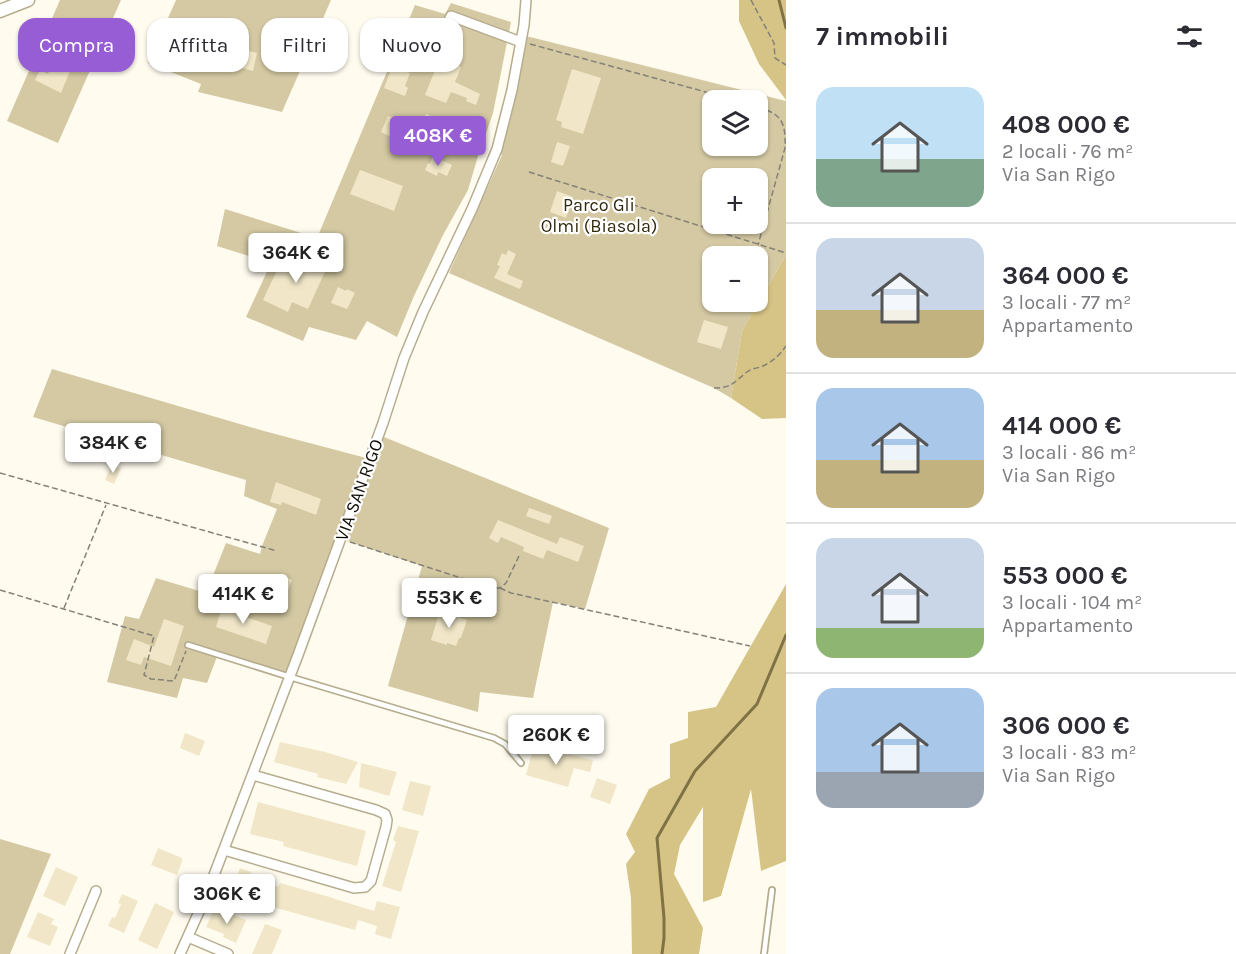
<!DOCTYPE html>
<html lang="it">
<meta charset="utf-8">
<style>
:root{--surface:#fff;--page:#f7f7f7;--text:#2b2b33;--muted:#7c7c81;--line:#e1e1e2;--accent:#965dd5}
body{margin:0;font-family:Karla,sans-serif;background:var(--page);color:var(--text);height:100vh;display:flex;flex-direction:column;font-size:22px;white-space:nowrap}
*{box-sizing:border-box;margin:0}
p{font-size:20px;color:var(--muted)}
.icon{flex:none;width:33px;height:33px;fill:none;stroke:currentColor;stroke-width:2;stroke-linecap:round;stroke-linejoin:round}
.map{position:relative;flex:1;overflow:hidden}
.details{display:flex;flex-direction:column;background:var(--surface);width:450px}
.details>*{flex:none}
.top-card{position:absolute;left:18px;top:18px;width:570px;height:54px;display:flex;gap:12px}
.buttons{position:absolute;left:702px;top:90px;display:grid;gap:12px}
.buttons a{display:grid;place-items:center;width:66px;height:66px;border-radius:12px;background:var(--surface);box-shadow:0 2px 4px #0004;font-size:30px}
.price{position:absolute;translate:-50% -51px;padding:0 14px;border-radius:6px;background:#fff;color:#222;font-size:20px;line-height:39px;filter:drop-shadow(0 2px 3px #0008)}
.price::after{content:'';position:absolute;left:50%;top:36px;width:18px;height:14px;margin-left:-9px;background:inherit;clip-path:polygon(0 0,100% 0,50% 100%)}
.price.active{background:var(--accent);color:#fff}
ul{padding:0;list-style:none}
li{display:flex;align-items:center;gap:18px;height:150px;padding:0 30px}
li+li{border-top:2px solid var(--line)}
li span{display:grid;place-items:center;flex:none;width:168px;height:120px;border-radius:18px;color:#555}
li>.icon{margin-inline-start:auto}
span .icon{width:72px;height:72px;fill:#fffc;stroke-width:1}
li b{font-size:26px}
h2{display:flex;justify-content:space-between;align-items:center;height:72px;padding:0 30px;font-size:26px}
.tag{padding:0 21px;border-radius:18px;background:var(--surface);box-shadow:0 2px 4px #0004;font-size:21px;line-height:54px}
.tag.active{background:var(--accent);color:#fff}
main{display:flex;flex:1;min-height:0}
.map>svg:first-child{display:block}
.green{fill:#d4c9a3;fill-rule:evenodd}
.forest{fill:#d6c486}
.lines{fill:none;stroke-linecap:round;stroke-linejoin:round}
.stream{stroke:#7f7245;stroke-width:3}
.building{fill:#f1e7c8}
.service-casing{stroke:#b6ad8f;stroke-width:8}
.minor-casing{stroke:#b6ad8f;stroke-width:12}
.tertiary-casing{stroke:#b6ad8f;stroke-width:15}
.path{stroke:#858177;stroke-width:1.5;stroke-dasharray:6 3;stroke-linecap:butt}
.service{stroke:#fff;stroke-width:4.5}
.minor{stroke:#fff;stroke-width:9}
.tertiary{stroke:#fff;stroke-width:12}
.labels{text-anchor:middle;dominant-baseline:central;stroke-width:4.5;stroke-linejoin:round;paint-order:stroke}
.park-label{font-size:18px;fill:#322a0e;stroke:#fff}
.street-label{font-size:18px;fill:#0f0c03;stroke:#fff}
</style>
<main>
<div class="map">
<svg width="786" height="954" viewBox="0 0 786 954">
<rect width="100%" height="100%" fill="#fffbef"/>
<path class="green" d="M60 0H121L58 143 7 121Z
M176 0H331L282 112 198 92 201 84 148 63Z
M451 3 511 22 493 113 478 156 468 190 443 235 414 296 397 337 367 321 356 340 309 327 303 341 246 317 271 263 217 246 225 209 317 238 415 5 445 14Z
M522 35 786 101V255L742 331 731 398 714 388 449 273 502 155 496 153ZM712 100H758V146H712ZM712 178H758V224H712ZM712 256H758V302H712Z
M52 369 264 431 370 459 379 435 609 528 585 609 553 602 533 698 480 692 478 712 388 686 422 566 341 539 290 677 218 654 207 683 183 678 177 698 107 682 125 616 139 619 156 578 206 593 226 543 260 554 262 546 277 509 244 496 246 480 33 417Z
M0 839 51 854 10 954H0Z"/>
<path class="forest" d="M739 0H786V100L759 64 739 21Z
M786 255V418L762 419 731 398 742 331Z
M786 584V861L761 871 751 789 721 896 703 902V807L680 845 674 874 703 928 699 954H632L631 898 626 864 635 852 626 834 649 789 670 778V744L688 738V712L716 707Z"/>
<g class="lines">
<path class="stream" d="M779 0 786 28
M662 954 664 938V918L657 838 695 771 757 704 786 635"/>
</g>
<path class="building" d="M410 34 423 40 416 58 402 53Z
M192 36 209 40 204 63 187 59Z
M59 48 76 56 61 93 35 80 40 70 48 74Z
M237 48 257 53 253 71 232 65Z
M440 58 461 67 455 82 480 94 476 105 466 101 467 98 451 92 446 103 425 95Z
M392 67 410 73 405 86 408 88 405 96 384 88Z
M572 69 601 78 583 134 561 127 562 122 556 120Z
M426 114 470 131 462 152 418 134Z
M388 116 400 121 393 138 381 132Z
M557 142 570 146 563 166 551 162Z
M433 156 452 165 447 176 438 172 437 176 425 170 428 163 430 164Z
M360 170 403 186 394 211 350 194Z
M557 191 573 197 566 218 550 212Z
M508 250 516 254 507 274 523 281 520 289 494 278 500 266 497 265 502 253 506 255Z
M297 254 312 260 313 258 328 265 308 309 292 302 288 312 263 300 279 266 290 271Z
M338 287 346 291 347 289 355 293 347 309 331 303Z
M704 320 728 327 721 349 697 342Z
M112 464 121 468 114 484 105 480Z
M276 482 321 499 316 515 282 502 281 505 270 502Z
M529 508 552 516 549 524 526 516Z
M498 520 557 544 560 537 584 546 578 562 547 550 543 559 523 551 524 547 501 537 498 543 489 538Z
M279 574 292 580 287 593 273 588Z
M223 604 239 610 237 614 272 626 266 644 216 627Z
M440 611 467 620 461 638H459L456 646 447 643V645L431 640Z
M164 619 184 626 171 666 144 657 141 665 126 660 134 639 154 647Z
M185 733 205 741 199 756 180 748Z
M280 742 325 752 358 762 346 784 317 777 318 774 274 762Z
M534 745 593 760 590 772 574 768 568 787 526 775Z
M361 763 397 772 389 796 359 787Z
M597 778 617 785 610 804 590 797Z
M410 781 431 786 423 816 402 810Z
M258 802 366 831 357 866 283 846 284 842 250 834Z
M398 826 419 831 401 892 382 886 396 842 393 840Z
M158 848 182 858V861L177 875 151 865Z
M56 867 78 877 65 906 43 896Z
M240 868 251 872 249 877 278 887 280 883 326 896 374 911 377 901 400 907 391 939 375 934 377 926 358 920 355 930 273 907 232 892Z
M122 894 138 901 124 933 108 926 112 917 115 918 121 904 118 903Z
M155 903 174 912 157 949 138 940Z
M214 909 232 916V914L246 920 236 943 223 937 224 934 206 927Z
M38 912 54 919 51 924 58 927 50 946 27 937Z
M265 924 282 930 272 954H252Z"/>
<g class="lines">
<g class="service-casing">
<path id="service" d="M188 645 290 677 494 738 505 744 521 763
M764 954 772 890"/>
</g>
<g class="minor-casing">
<path id="minor" d="M440 40 451 16 521 42
M224 850 354 888 365 887 371 881 386 827 387 820 385 814 376 810 253 775
M188 937 228 954
M70 954 96 891
M180 954 206 896 298 655 383 423 404 358 423 312 472 209 497 149 512 90 524 25 526 0"/>
</g>
<g class="tertiary-casing">
<path id="tertiary" d="M0 11 28 0"/>
</g>
<path class="path" d="M751 0 774 43 775 58 786 65
M530 44 735 100
M758 107C782 114 786 123 785 148L758 245
M529 172 786 253
M714 388C732 388 734 382 747 372 751 369 756 368 761 367 772 362 779 356 786 346
M0 473 277 551
M350 542 492 588H500L506 583 519 556
M500 588 511 593 750 646
M0 590 154 636 144 675 151 679 174 681 186 651
M64 608 106 505"/>
<use href="#service" class="service"/>
<use href="#minor" class="minor"/>
<use href="#tertiary" class="tertiary"/>
</g>
<g class="labels">
<g class="park-label">
<text x="599" y="205">Parco Gli<tspan x="599" dy="21">Olmi (Biasola)</tspan></text>
</g>
<g class="street-label">
<text transform="translate(359 490) rotate(-70)">VIA SAN RIGO</text>
</g>
</g>
</svg>
<div class="buttons">
<a><svg class="icon" aria-label="layers" viewBox="0 0 24 24"><path d="M12 4l9 5-9 5-9-5zM3 14l9 5 9-5"/></svg></a>
<a>+</a>
<a>−</a>
</div>
<b class="price active" style="left:438px;top:167px">408K €</b>
<b class="price" style="left:296px;top:284px">364K €</b>
<b class="price" style="left:113px;top:474px">384K €</b>
<b class="price" style="left:243px;top:625px">414K €</b>
<b class="price" style="left:449px;top:629px">553K €</b>
<b class="price" style="left:556px;top:766px">260K €</b>
<b class="price" style="left:227px;top:925px">306K €</b>
<div class="top-card">
<a class="tag active">Compra</a>
<a class="tag">Affitta</a>
<a class="tag">Filtri</a>
<a class="tag">Nuovo</a>
</div>
</div>
<section class="details">
<h2>7 immobili<svg class="icon" aria-label="filters" viewBox="0 0 24 24"><path d="M4 7h16M4 17h16"/><circle cx="9" cy="7" r="2"/><circle cx="15" cy="17" r="2"/></svg></h2>
<ul>
<li><span style="background:linear-gradient(#bfe0f5 60%,#7fa58c 0)"><svg class="icon" aria-label="home" viewBox="0 0 24 24"><path d="M3 11l9-7 9 7M6 9v11h12V9"/></svg></span><div><b>408 000 €</b><p>2 locali · 76 m²</p><p>Via San Rigo</p></div></li>
<li><span style="background:linear-gradient(#c9d6e8 60%,#c2b280 0)"><svg class="icon" aria-label="home" viewBox="0 0 24 24"><path d="M3 11l9-7 9 7M6 9v11h12V9"/></svg></span><div><b>364 000 €</b><p>3 locali · 77 m²</p><p>Appartamento</p></div></li>
<li><span style="background:linear-gradient(#a9c7e8 60%,#c2b280 0)"><svg class="icon" aria-label="home" viewBox="0 0 24 24"><path d="M3 11l9-7 9 7M6 9v11h12V9"/></svg></span><div><b>414 000 €</b><p>3 locali · 86 m²</p><p>Via San Rigo</p></div></li>
<li><span style="background:linear-gradient(#c9d6e8 75%,#8fb573 0)"><svg class="icon" aria-label="home" viewBox="0 0 24 24"><path d="M3 11l9-7 9 7M6 9v11h12V9"/></svg></span><div><b>553 000 €</b><p>3 locali · 104 m²</p><p>Appartamento</p></div></li>
<li><span style="background:linear-gradient(#a9c7e8 70%,#9aa5b1 0)"><svg class="icon" aria-label="home" viewBox="0 0 24 24"><path d="M3 11l9-7 9 7M6 9v11h12V9"/></svg></span><div><b>306 000 €</b><p>3 locali · 83 m²</p><p>Via San Rigo</p></div></li>
</ul>
</section>
</main>
